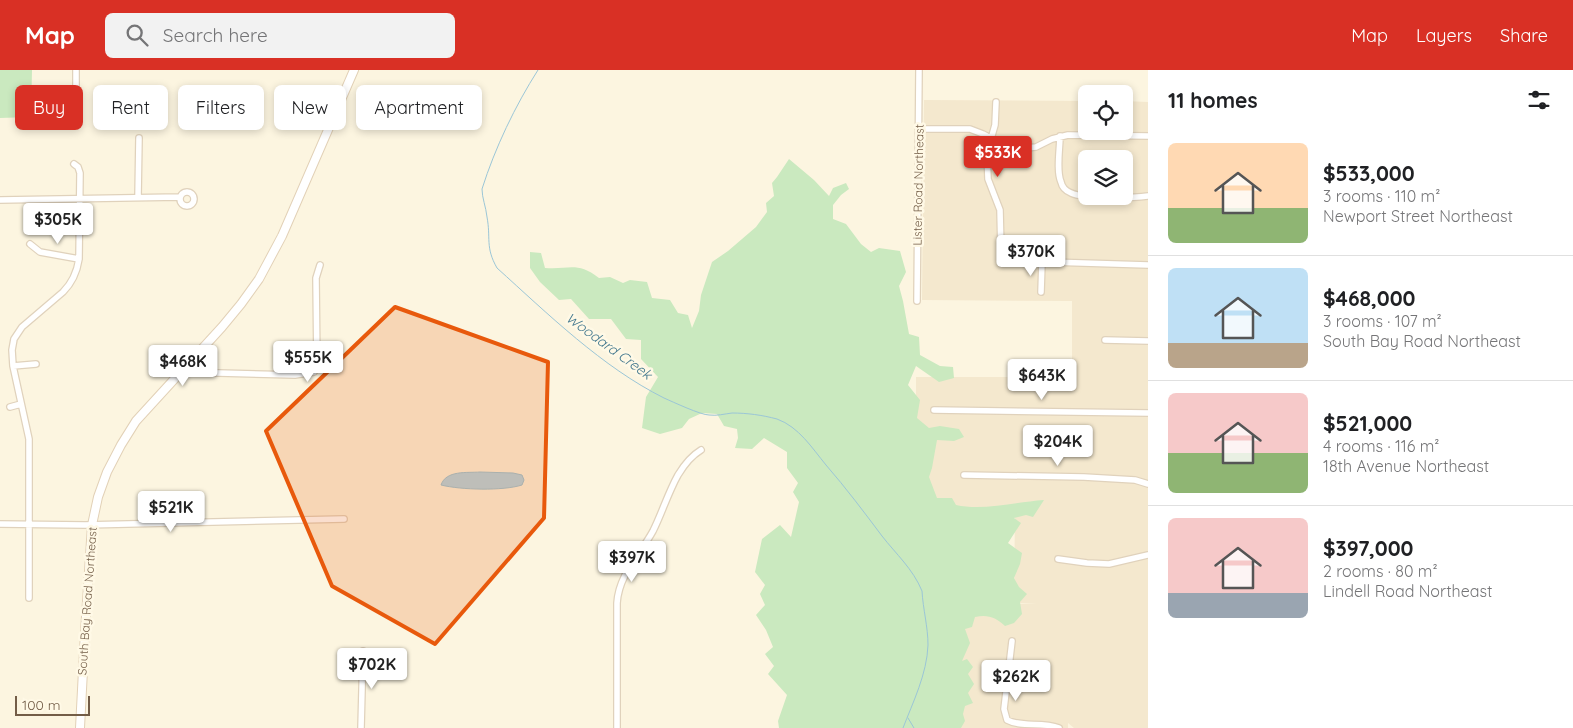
<!DOCTYPE html>
<meta charset="utf-8">
<style>
:root{--surface:#fff;--page:#f2f2f2;--text:#202124;--muted:#757577;--line:#e0e0e0;--accent:#d93025}
body{margin:0;font-family:Quicksand,sans-serif;background:var(--page);color:var(--text);height:100vh;display:flex;flex-direction:column;font-size:19px;white-space:nowrap}
*{box-sizing:border-box;margin:0}
p{font-size:16px;color:var(--muted)}
.icon{flex:none;width:28px;height:28px;fill:none;stroke:currentColor;stroke-width:2;stroke-linecap:round;stroke-linejoin:round}
.map{position:relative;flex:1;overflow:hidden}
.drawer{display:flex;flex-direction:column;background:var(--surface);width:425px}
.drawer>*{flex:none}
.guide{position:absolute;left:15px;top:15px;width:475px;height:45px;display:flex;gap:10px}
.tools{position:absolute;left:1078px;top:15px;display:grid;gap:10px}
.tools a{display:grid;place-items:center;width:55px;height:55px;border-radius:8px;background:var(--surface);box-shadow:0 2px 8px #0003;font-size:25px}
.scale{position:absolute;left:15px;bottom:12px;width:75px;box-sizing:border-box;padding-left:5px;border:2px solid #735d47;border-top:0;font-size:14px;line-height:18px;white-space:nowrap;color:#735d47;-webkit-text-stroke:4px #fff9e6;paint-order:stroke}
.price{position:absolute;translate:-50% -42px;padding:0 11px;border-radius:5px;background:#fff;color:#222;font-size:16px;line-height:32px;filter:drop-shadow(0 1px 2px #0008)}
.price::after{content:'';position:absolute;left:50%;top:30px;width:15px;height:11px;margin-left:-8px;background:inherit;clip-path:polygon(0 0,100% 0,50% 100%)}
.price.current{background:var(--accent);color:#fff}
ul{padding:0;list-style:none}
li{display:flex;align-items:center;gap:15px;height:125px;padding:0 20px}
li+li{border-top:1px solid var(--line)}
li span{display:grid;place-items:center;flex:none;width:140px;height:100px;border-radius:8px;color:#555}
li>.icon{margin-inline-start:auto}
span .icon{width:60px;height:60px;fill:#fffc;stroke-width:1}
li b{font-size:21px}
h2{display:flex;justify-content:space-between;align-items:center;height:60px;padding:0 20px;font-size:21px}
.tag{padding:0 18px;border-radius:8px;background:var(--surface);box-shadow:0 2px 8px #0003;font-size:18px;line-height:45px}
.tag.current{background:var(--accent);color:#fff}
header{display:flex;align-items:center;gap:30px;box-sizing:border-box;height:70px;padding:0 25px;background:var(--accent);color:#fff}
header strong{font-size:24px}
nav{display:flex;gap:28px;margin-inline-start:auto;font-size:18px}
.search{width:350px;height:45px;background:var(--page);display:flex;align-items:center;gap:12px;box-sizing:border-box;padding:0 18px;border-radius:8px;color:var(--muted);font-size:19px}
main{display:flex;flex:1;min-height:0}
.map>svg:first-child{display:block}
.residential{fill:#f4e8ce;fill-rule:evenodd}
.green{fill:#cae9bf}
.water{fill:#b5d8e5;stroke:#9bc6d7}
.lines{fill:none;stroke-linecap:round;stroke-linejoin:round}
.stream{stroke:#9bc6d7;stroke-width:1}
.street-casing{stroke:#e0d2bc;stroke-width:8}
.secondary-casing{stroke:#e2d1b7;stroke-width:10}
.street{stroke:#fff;stroke-width:5.5}
.secondary{stroke:#fff;stroke-width:8}
.marked{fill:#e8590c;fill-opacity:0.2;stroke:#e8590c;stroke-width:4;stroke-linejoin:round}
.labels{text-anchor:middle;dominant-baseline:central;stroke-width:5;stroke-linejoin:round;paint-order:stroke}
.street-label{font-size:12px;fill:#735d47;stroke:#fff9e6}
.water-label{font-size:14px;font-style:italic;fill:#43788e;stroke:#fff9e6}
</style>
<header>
<strong>Map</strong>
<div class="search"><svg class="icon" aria-label="search" viewBox="0 0 24 24"><circle cx="10" cy="10" r="6"/><path d="M15 15l6 6"/></svg>Search here</div>
<nav><a>Map</a><a>Layers</a><a>Share</a></nav>
</header>
<main>
<div class="map">
<svg width="1148" height="658" viewBox="0 0 1148 658">
<rect width="100%" height="100%" fill="#fcf5e0"/>
<path class="residential" d="M924 30 1086 31V61H1124V31L1148 32V658H1074L1068 653V658H953L954 534H1037L1014 533 1015 439 925 440 916 380V307H1072V231L922 230ZM1086 89H1124V126H1086Z"/>
<path class="green" d="M0 0H32L31 47 0 48Z
M789 89 814 110 829 126 833 118 846 113 849 119 841 125 833 135V149L846 154 861 174 871 182 879 178 900 181 906 202 899 216 903 231 909 264 919 267 920 285 940 296 953 297 954 308 939 312 916 296 908 315 920 330 917 348 929 358 940 356 959 359 964 367 954 371 937 370 932 398 929 407 937 428H952L956 435C983 441 1015 432 1044 430L1033 447 1026 445 1014 448 1021 453 1008 473 1022 483 1020 494 1014 508 1019 517 1027 524 1020 532 1022 544 1014 553 1005 556C996 547 987 544 975 547L972 557 965 559 970 573 962 591 967 589 973 597 968 604 974 614 968 623 973 633 965 636 963 644 965 651 961 658H779L778 651 787 625 768 604 774 596 765 584 773 577 766 560 756 545 765 535 760 524 765 515 755 502 762 469 780 455 791 467 799 432 793 422 798 413 787 398V382L764 368 752 379 735 378 738 368 737 359 724 356 717 344 702 343 689 349 682 358 660 364 642 358 646 327 658 307 641 289V270L626 269 611 249H589L571 229 559 230 540 212 530 198V182L541 183 545 198C569 200 577 191 599 208L610 207 623 213 630 210 647 212 652 228 670 230 678 243 688 245 692 258 699 241 701 225 712 192 728 181 756 157 767 142 766 133 774 126 772 113 777 107Z"/>
<path class="water" d="M480 402 513 403 522 405 524 410 522 415C503 421 461 420 441 415 446 400 467 403 480 402Z"/>
<g class="lines">
<path class="stream" d="M538 0C515 36 495 78 482 119 482 128 486 137 487 147 491 168 485 177 497 198 548 244 602 297 664 328 673 332 701 345 709 345 717 346 724 344 732 343 747 343 762 345 777 349 799 357 812 378 826 395 846 418 864 442 882 466 896 484 913 499 922 521 923 539 928 557 928 575 927 604 913 632 903 658
M908 648 914 658"/>
<g class="street-casing">
<path id="street" d="M996 32 995 55 987 83 988 109 1000 140 1001 182 1004 188 1009 190 1017 191 1148 195
M76 43V0
M919 59H970L983 64 1005 76 1017 79 1036 77 1052 69 1068 65 1148 66
M1060 66C1060 78 1056 101 1061 112 1062 117 1066 121 1071 123 1084 129 1132 128 1148 126
M180 129a7 7 0 1 1 14 0a7 7 0 1 1-14 0Z
M138 127 139 68
M0 130 180 127
M30 174 40 182 79 189
M1041 222 1042 192
M917 231 919 0
M1105 270 1148 271
M13 296 36 294
M181 302 295 305 314 302 317 297 316 208 320 195
M10 337 21 334
M934 340 1148 343
M964 405 1084 407 1135 410 1148 414
M0 454 85 455 344 449
M1058 489 1087 493 1109 494 1148 485
M29 528V369L13 296 12 280 14 269 22 257 63 222C73 212 77 202 79 189L80 103 78 97 74 94
M1012 571 1004 639 1007 650C1022 658 1042 651 1059 658
M361 658 363 581
M617 658V533C619 504 640 485 653 461 662 443 668 423 678 405 684 395 691 386 701 380"/>
</g>
<g class="secondary-casing">
<path id="secondary" d="M80 658 85 562 92 455 98 427 107 402 121 375 136 351 222 257 241 234 259 209 282 166 354 0"/>
</g>
<use href="#street" class="street"/>
<use href="#secondary" class="secondary"/>
</g>
<path class="marked" d="M395 237 548 292 544 448 435 574 332 516 266 361Z"/>
<g class="labels">
<g class="street-label">
<text transform="translate(918 115) rotate(-89)">Lister Road Northeast</text>
<text transform="translate(87 531) rotate(-86)">South Bay Road Northeast</text>
</g>
<g class="water-label">
<text transform="translate(609 276) rotate(36)">Woodard Creek</text>
</g>
</g>
</svg>
<div class="tools">
<a><svg class="icon" aria-label="locate" viewBox="0 0 24 24"><circle cx="12" cy="12" r="6"/><path d="M12 2v4M12 18v4M2 12h4M18 12h4"/></svg></a>
<a><svg class="icon" aria-label="layers" viewBox="0 0 24 24"><path d="M12 4l9 5-9 5-9-5zM3 14l9 5 9-5"/></svg></a>
</div>
<div class="scale">100 m</div>
<b class="price current" style="left:998px;top:108px">$533K</b>
<b class="price" style="left:58px;top:175px">$305K</b>
<b class="price" style="left:1031px;top:207px">$370K</b>
<b class="price" style="left:308px;top:313px">$555K</b>
<b class="price" style="left:183px;top:317px">$468K</b>
<b class="price" style="left:1042px;top:331px">$643K</b>
<b class="price" style="left:1058px;top:397px">$204K</b>
<b class="price" style="left:171px;top:463px">$521K</b>
<b class="price" style="left:632px;top:513px">$397K</b>
<b class="price" style="left:372px;top:620px">$702K</b>
<b class="price" style="left:1016px;top:632px">$262K</b>
<div class="guide">
<a class="tag current">Buy</a>
<a class="tag">Rent</a>
<a class="tag">Filters</a>
<a class="tag">New</a>
<a class="tag">Apartment</a>
</div>
</div>
<section class="drawer">
<h2>11 homes<svg class="icon" aria-label="filters" viewBox="0 0 24 24"><path d="M4 7h16M4 17h16"/><circle cx="9" cy="7" r="2"/><circle cx="15" cy="17" r="2"/></svg></h2>
<ul>
<li><span style="background:linear-gradient(#ffd9b3 65%,#8fb573 0)"><svg class="icon" aria-label="home" viewBox="0 0 24 24"><path d="M3 11l9-7 9 7M6 9v11h12V9"/></svg></span><div><b>$533,000</b><p>3 rooms · 110 m²</p><p>Newport Street Northeast</p></div></li>
<li><span style="background:linear-gradient(#bfe0f5 75%,#b9a48a 0)"><svg class="icon" aria-label="home" viewBox="0 0 24 24"><path d="M3 11l9-7 9 7M6 9v11h12V9"/></svg></span><div><b>$468,000</b><p>3 rooms · 107 m²</p><p>South Bay Road Northeast</p></div></li>
<li><span style="background:linear-gradient(#f6c9c9 60%,#8fb573 0)"><svg class="icon" aria-label="home" viewBox="0 0 24 24"><path d="M3 11l9-7 9 7M6 9v11h12V9"/></svg></span><div><b>$521,000</b><p>4 rooms · 116 m²</p><p>18th Avenue Northeast</p></div></li>
<li><span style="background:linear-gradient(#f6c9c9 75%,#9aa5b1 0)"><svg class="icon" aria-label="home" viewBox="0 0 24 24"><path d="M3 11l9-7 9 7M6 9v11h12V9"/></svg></span><div><b>$397,000</b><p>2 rooms · 80 m²</p><p>Lindell Road Northeast</p></div></li>
</ul>
</section>
</main>
